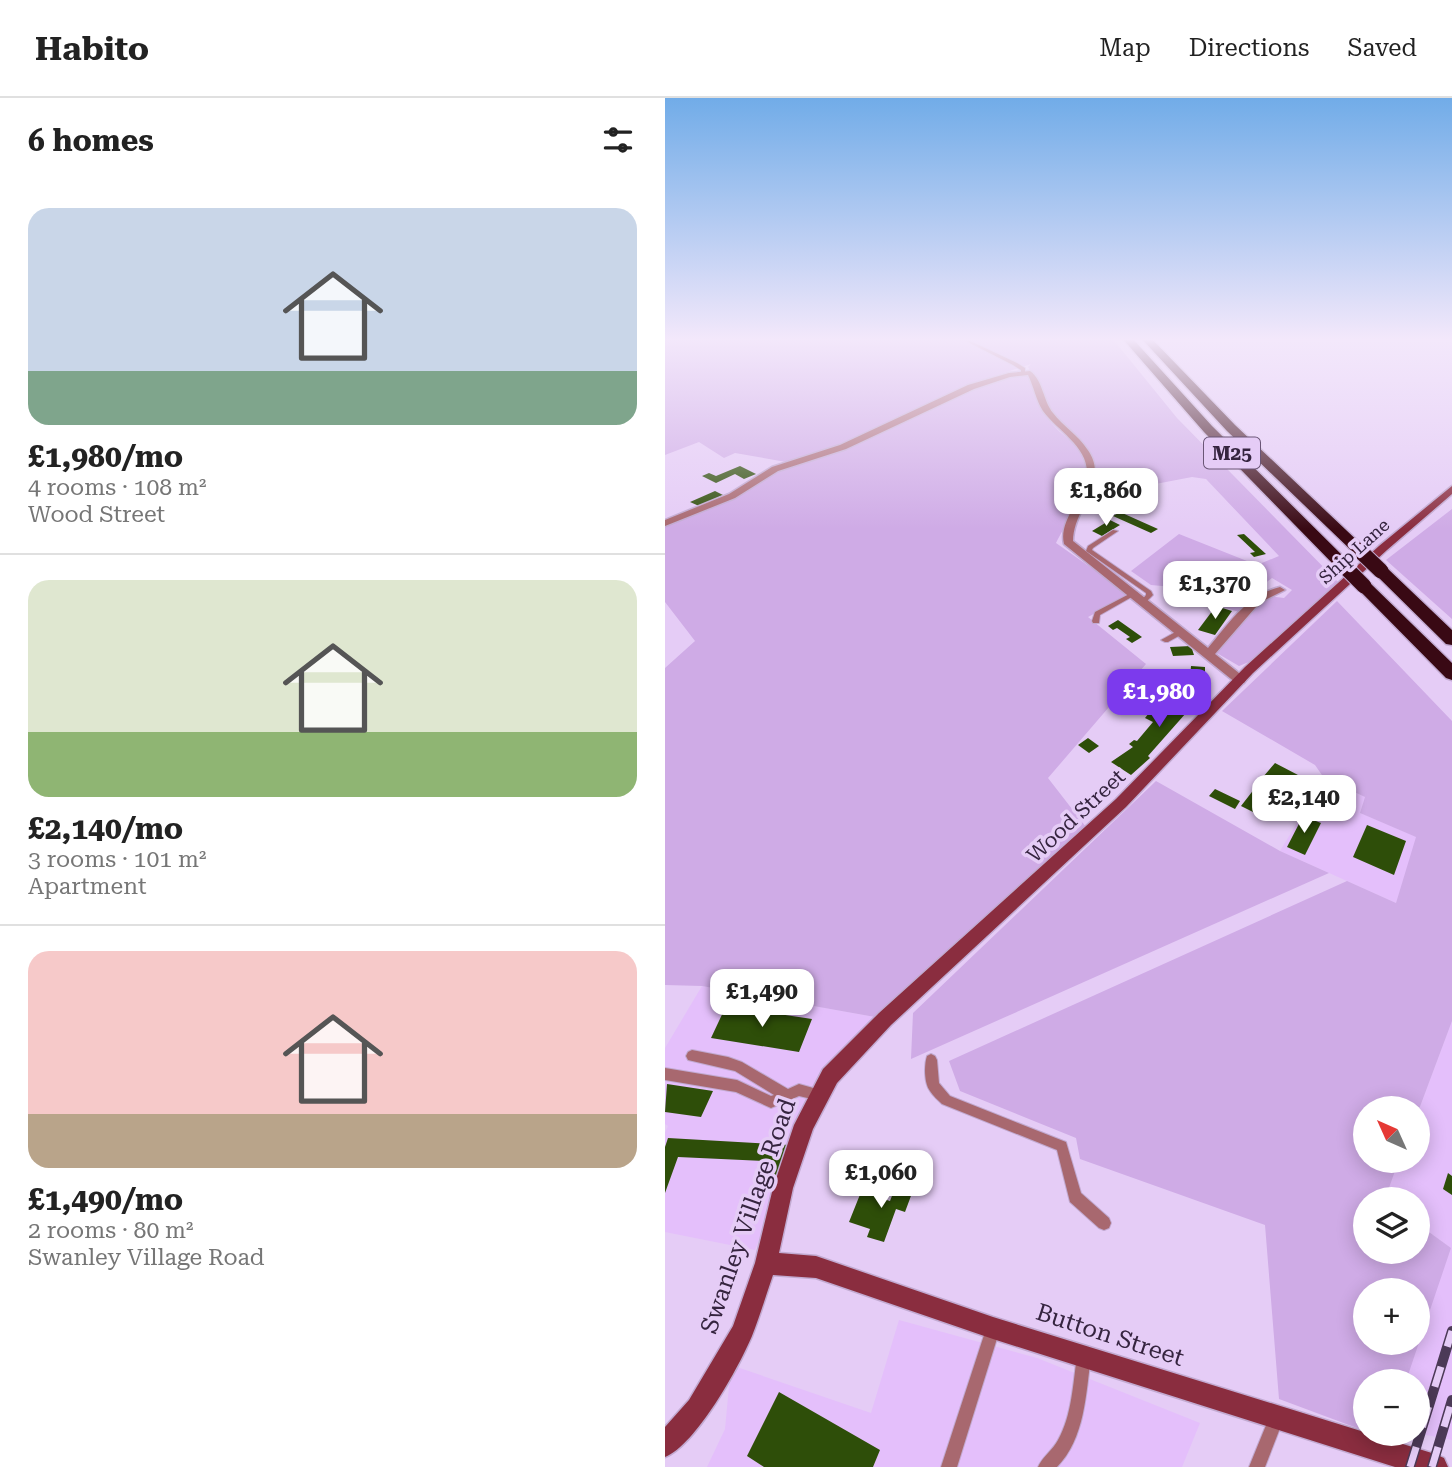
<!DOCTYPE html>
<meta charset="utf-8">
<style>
:root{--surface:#fff;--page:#f6f6f6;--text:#222;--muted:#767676;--line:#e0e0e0;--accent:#7c3aed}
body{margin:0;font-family:"Roboto Serif",serif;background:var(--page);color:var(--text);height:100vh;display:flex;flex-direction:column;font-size:26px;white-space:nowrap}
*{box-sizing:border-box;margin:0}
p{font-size:23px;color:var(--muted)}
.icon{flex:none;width:38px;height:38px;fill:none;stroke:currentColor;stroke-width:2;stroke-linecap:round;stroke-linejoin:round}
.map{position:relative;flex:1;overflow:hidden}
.sheet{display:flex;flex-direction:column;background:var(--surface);width:665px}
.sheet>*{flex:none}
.needle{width:46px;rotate:315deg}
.buttons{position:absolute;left:688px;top:998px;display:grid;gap:14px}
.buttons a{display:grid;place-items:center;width:77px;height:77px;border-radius:50%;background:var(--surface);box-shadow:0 4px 18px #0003;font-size:35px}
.price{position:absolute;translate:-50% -60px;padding:0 16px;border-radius:14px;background:#fff;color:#222;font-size:23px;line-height:46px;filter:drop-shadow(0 2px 4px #0008)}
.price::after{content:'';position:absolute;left:50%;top:42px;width:21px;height:16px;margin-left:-10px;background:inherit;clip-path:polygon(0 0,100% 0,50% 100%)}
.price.current{background:var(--accent);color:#fff}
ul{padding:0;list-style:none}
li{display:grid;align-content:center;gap:14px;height:371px;padding:0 28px}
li+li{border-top:2px solid var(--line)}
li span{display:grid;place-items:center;height:217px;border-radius:21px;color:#555}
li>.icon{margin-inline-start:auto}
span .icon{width:126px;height:126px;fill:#fffc;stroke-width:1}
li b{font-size:30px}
h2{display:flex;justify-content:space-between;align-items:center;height:84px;padding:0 28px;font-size:30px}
header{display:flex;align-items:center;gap:42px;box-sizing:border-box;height:98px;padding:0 35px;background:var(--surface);border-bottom:2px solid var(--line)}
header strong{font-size:33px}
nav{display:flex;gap:38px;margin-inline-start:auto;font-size:24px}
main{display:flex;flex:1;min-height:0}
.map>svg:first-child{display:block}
.built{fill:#e4bffb}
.green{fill:#cfabe6;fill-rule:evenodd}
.building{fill:#2e4e09}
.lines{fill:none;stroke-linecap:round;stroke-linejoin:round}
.lane-casing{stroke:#c2aad1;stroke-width:2}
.street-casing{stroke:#c2aad1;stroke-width:3}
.secondary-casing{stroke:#c2aad1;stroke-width:3}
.highway-casing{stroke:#c2aad1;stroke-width:3}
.lane{fill:#a8686f;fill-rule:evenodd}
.street{fill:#a8686f;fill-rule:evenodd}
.secondary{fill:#8a2d3f;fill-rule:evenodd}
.highway{fill:#390914;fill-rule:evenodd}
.rail-casing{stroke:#4c3a57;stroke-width:10}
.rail{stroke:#e5ccf6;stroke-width:7;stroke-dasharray:21;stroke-linecap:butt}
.highway-bridge-casing{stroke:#c2aad1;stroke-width:17;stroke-linecap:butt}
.highway-bridge{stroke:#390914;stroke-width:15}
.labels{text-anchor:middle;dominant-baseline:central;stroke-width:7;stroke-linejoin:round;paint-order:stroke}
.far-street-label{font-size:18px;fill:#35243f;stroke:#e5ccf6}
.shield{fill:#e5ccf6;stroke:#6a5676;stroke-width:2}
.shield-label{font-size:19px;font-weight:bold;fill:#35243f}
.street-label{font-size:21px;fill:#35243f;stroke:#e5ccf6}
.near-street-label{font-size:24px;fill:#35243f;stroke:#e5ccf6}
</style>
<header>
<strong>Habito</strong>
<nav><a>Map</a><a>Directions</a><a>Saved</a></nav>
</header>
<main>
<section class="sheet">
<h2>6 homes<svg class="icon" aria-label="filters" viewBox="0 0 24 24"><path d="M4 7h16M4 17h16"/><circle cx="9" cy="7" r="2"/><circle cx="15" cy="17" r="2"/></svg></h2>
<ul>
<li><span style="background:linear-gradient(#c9d6e8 75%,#7fa58c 0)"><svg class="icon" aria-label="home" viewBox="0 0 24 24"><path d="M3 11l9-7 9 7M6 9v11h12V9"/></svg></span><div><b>£1,980/mo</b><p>4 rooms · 108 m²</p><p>Wood Street</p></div></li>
<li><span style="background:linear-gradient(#dfe7d0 70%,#8fb573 0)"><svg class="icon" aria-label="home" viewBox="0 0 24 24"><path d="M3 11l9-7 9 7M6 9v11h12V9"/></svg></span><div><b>£2,140/mo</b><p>3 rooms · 101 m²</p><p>Apartment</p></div></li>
<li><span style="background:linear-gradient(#f6c9c9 75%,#b9a48a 0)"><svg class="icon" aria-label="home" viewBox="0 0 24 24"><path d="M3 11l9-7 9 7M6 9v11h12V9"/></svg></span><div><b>£1,490/mo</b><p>2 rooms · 80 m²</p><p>Swanley Village Road</p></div></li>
</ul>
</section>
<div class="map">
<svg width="787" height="1369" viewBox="0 0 787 1369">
<rect width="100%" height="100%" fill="#e5ccf6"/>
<path class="built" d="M659 680 700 699 695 715 752 739 731 805 615 753Z
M37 888 210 919 154 976 146 1012 90 1152 0 1134V1035L3 1028 0 1026V950Z
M787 923V1342L751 1335 752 1283H717L752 1244 786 1150 753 1126 752 1101H720L734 1062H752L753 1014Z
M234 1222 372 1260 535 1325 517 1369H42L60 1331 66 1267 206 1315Z"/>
<path class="green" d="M0 240H447L512 320 676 487 584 564 574 568 550 554 582 516 603 498 619 500 627 492 607 480 584 498 574 514 516 496 541 466 528 467 508 489 486 487 466 473 514 436 592 467 614 458 541 381 527 379 480 388 470 372 448 376 454 389 420 397C442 350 399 342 380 310 373 297 371 281 363 269L366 266 326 279V281L177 349 121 364 70 355 59 360 34 344 0 357Z
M356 276 364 278C371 298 377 316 392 331 399 338 410 345 416 353 431 377 402 423 391 445L465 497 423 519 481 566 383 680 421 729 210 919 37 888 0 887V570L30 543 0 504V427L79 395 115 373 166 357 310 290Z
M787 411V521L721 462Z
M672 503 787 623V923L753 1014 752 1010H700V1062H734L720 1101H700V1153H752L753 1126 786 1150 741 1283H700V1333L614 1301 600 1127 415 1061 411 1040 295 993 284 963 682 783 731 805 751 739 695 715 700 699 659 680 650 667 557 613ZM700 1192H752V1244H700Z
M491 683 615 753 664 775 246 961 248 915Z"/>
<path class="building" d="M75 368 91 376 79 381 70 376 51 385 37 378 44 375 51 378Z
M50 393 58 397 34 408 25 404Z
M455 414 493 431 486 435 448 418Z
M445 422 455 427 437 438 427 433Z
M579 436 601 456 589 459 585 455 590 454 572 437Z
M551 508 567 513 550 537 533 532Z
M453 522 477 539 467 545 461 541 465 539 452 530 448 532 443 528Z
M526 548 529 557 508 558 505 549Z
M526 568 540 569V583L525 582Z
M527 583 544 589 483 658 485 660 466 677 446 664 468 649 464 646 469 642 472 643 488 624 480 620 484 615 493 619Z
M423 640 434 648 424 655 413 647Z
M610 665 633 677 616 699 592 686Z
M590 690 610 700 596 718 576 708Z
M550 691 575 703 570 711 544 698Z
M638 718 656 725 640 757 622 749Z
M702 727 741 743 729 777 688 759Z
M61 908 147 921 134 954 46 940Z
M2 986 48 993 36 1019 0 1014Z
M3 1040 125 1047 113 1082 95 1081 100 1063 13 1059 0 1095V1049Z
M783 1075 787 1078V1097L778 1091Z
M233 1082 250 1087 240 1114 231 1111 219 1144 202 1139 205 1131 184 1124 196 1094 225 1103Z
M114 1294 215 1352 208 1369H99L82 1358Z"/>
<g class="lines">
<g class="lane-casing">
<path id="lane" d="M295 240H299L352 265 360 270V274L356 275V272L348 267Z
M448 432 453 433 428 450 427 452 486 493 488 497 481 504H477L476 503 481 497V495L421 453 423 448Z
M470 493 473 495 472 496 435 517 434 525H428L427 523 430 514Z
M514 532H517L521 534 503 544H500L496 542Z
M27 952 63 959 77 964 123 991 134 986 159 993 161 997 159 1001 155 1003 134 998 106 1010 71 994 0 982V970L72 982 106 998 109 997 70 973 23 962 21 958 23 954Z
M266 956 270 958 272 962 274 985 285 998 401 1044 416 1095 444 1120 446 1125 444 1130 439 1132 434 1130 405 1104 392 1052 277 1006C273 1002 268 998 265 993 259 985 259 967 262 958Z
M328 1224 333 1226 335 1231 292 1369H276L321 1231 323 1226Z
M419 1251 424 1253 426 1258C421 1295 420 1341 392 1369H373C377 1359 388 1352 393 1342 407 1317 408 1285 412 1258L414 1253Z
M611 1312 616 1315 619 1320 600 1369H584L606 1315Z"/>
</g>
<g class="street-casing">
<path id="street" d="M365 273C378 282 378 303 388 315 398 328 413 337 422 351 446 383 408 410 408 443L543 550C564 525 582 497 615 489L620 492 600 502 590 510 550 556 579 579 581 582 579 585H571L399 446C393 421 421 399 422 374 422 348 392 332 378 313 371 302 369 289 363 277L345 279 309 291 181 351 113 373 70 400 0 428V422L64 396 107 369 175 347 303 287 344 275Z"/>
</g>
<g class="secondary-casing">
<path id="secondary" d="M787 388V396L722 452 588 575 461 709 226 927 172 985 148 1031 128 1090 114 1155 151 1158 328 1219 770 1356 779 1360 783 1369H730L328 1241 151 1180 108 1177C101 1197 95 1218 87 1238 74 1269 31 1347 0 1359V1329L24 1302 68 1228 90 1165 108 1090 129 1027 158 971 214 915 451 701 580 569 714 448Z"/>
</g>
<g class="highway-casing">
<path id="highway" d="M457 240H467L547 328 683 463 685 466 683 469H671L539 334Z
M476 240H486L570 327 699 449 702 452 699 455H689L562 333Z
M716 468 722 470 787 532V547L781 546 710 476 708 473Z
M699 483 705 485 787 565V582L781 580 693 491 691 488Z"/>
</g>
<use href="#lane" class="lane"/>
<use href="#street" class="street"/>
<use href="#secondary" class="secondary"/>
<use href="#highway" class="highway"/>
<g class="rail-casing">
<path id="rail" d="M745 1369 787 1233
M767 1369 787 1302"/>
</g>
<use href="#rail" class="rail"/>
<g class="highway-bridge-casing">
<path id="highway-bridge" d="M694 452 716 473
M677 466 699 488"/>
</g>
<use href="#highway-bridge" class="highway-bridge"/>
</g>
<linearGradient id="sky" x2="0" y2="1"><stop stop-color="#71ace8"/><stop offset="0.56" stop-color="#f3e8fb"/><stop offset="1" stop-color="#f3e8fb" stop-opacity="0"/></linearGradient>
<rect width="787" height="431" fill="url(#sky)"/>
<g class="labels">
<g class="far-street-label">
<text transform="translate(689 453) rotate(-42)">Ship Lane</text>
</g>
<rect class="shield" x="539" y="339.5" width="56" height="31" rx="5"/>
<g class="shield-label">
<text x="567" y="355">M25</text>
</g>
<g class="street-label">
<text transform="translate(411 718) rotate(-43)">Wood Street</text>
</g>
<g class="near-street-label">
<text transform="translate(83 1118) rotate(-71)">Swanley Village Road</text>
<text transform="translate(445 1237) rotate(18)">Button Street</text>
</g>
</g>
</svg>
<div class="buttons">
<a><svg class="needle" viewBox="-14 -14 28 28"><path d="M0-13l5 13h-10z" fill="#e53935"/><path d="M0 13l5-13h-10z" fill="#767676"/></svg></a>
<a><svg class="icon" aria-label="layers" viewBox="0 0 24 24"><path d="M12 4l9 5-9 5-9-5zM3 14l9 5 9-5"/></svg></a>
<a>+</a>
<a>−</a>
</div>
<b class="price" style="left:441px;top:430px">£1,860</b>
<b class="price" style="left:550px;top:523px">£1,370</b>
<b class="price current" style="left:494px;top:631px">£1,980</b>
<b class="price" style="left:639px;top:737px">£2,140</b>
<b class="price" style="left:97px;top:931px">£1,490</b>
<b class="price" style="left:216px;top:1112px">£1,060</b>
</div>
</main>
